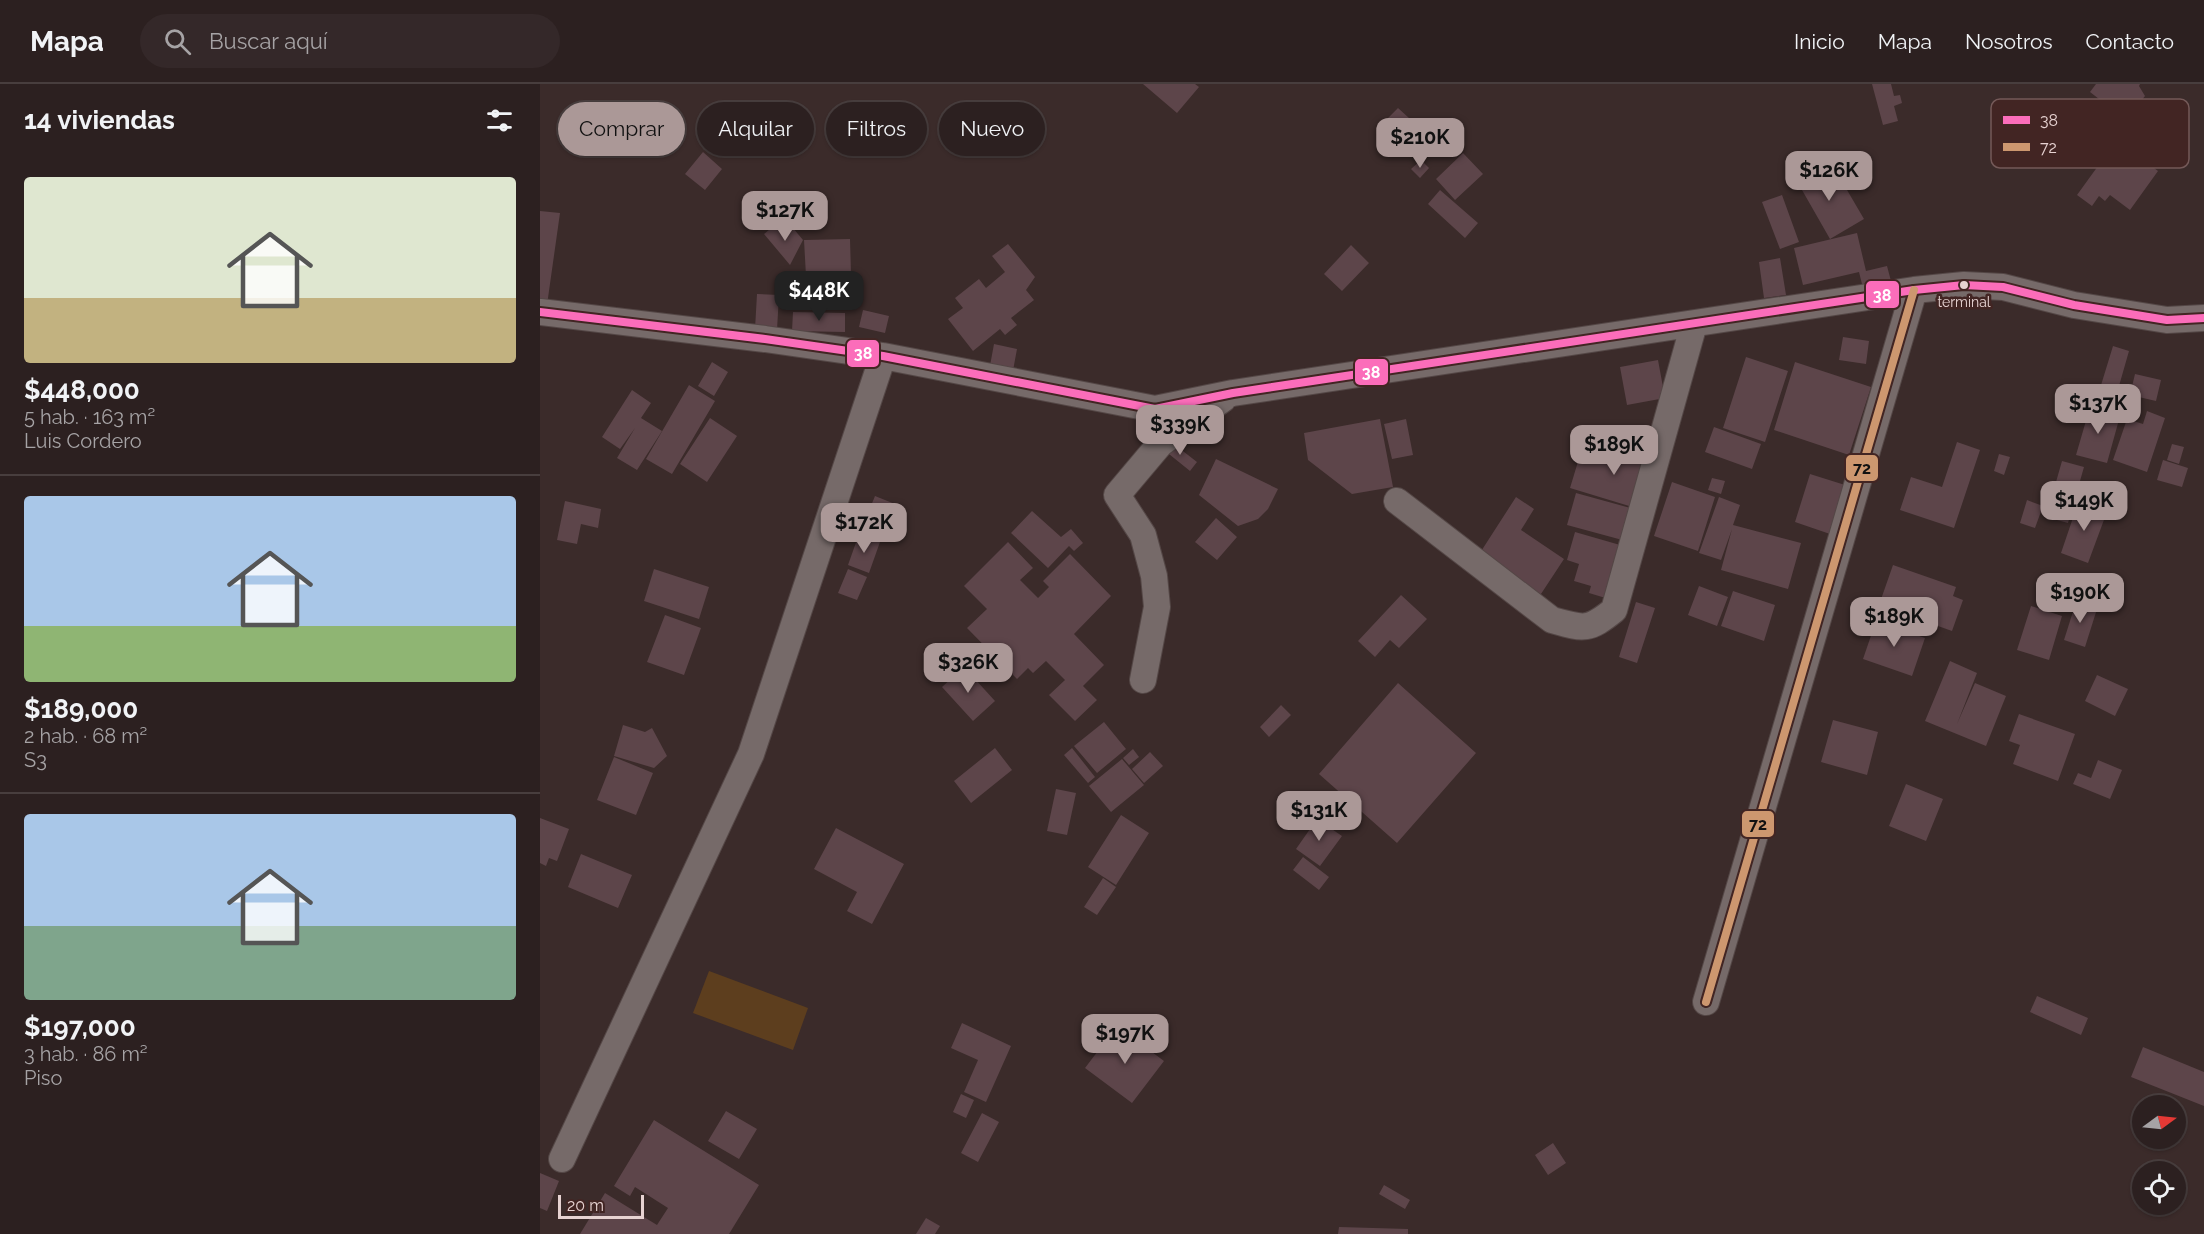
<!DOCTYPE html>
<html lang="es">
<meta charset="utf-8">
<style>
:root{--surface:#2c2020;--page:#342829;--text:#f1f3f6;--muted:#a6a3a5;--line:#483e3e;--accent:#ab9897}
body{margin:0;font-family:Raleway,sans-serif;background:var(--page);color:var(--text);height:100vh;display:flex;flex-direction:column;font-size:22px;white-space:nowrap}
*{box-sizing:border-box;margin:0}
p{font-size:20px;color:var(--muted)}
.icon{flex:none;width:33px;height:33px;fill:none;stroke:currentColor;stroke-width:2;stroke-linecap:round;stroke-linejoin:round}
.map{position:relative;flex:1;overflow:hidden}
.details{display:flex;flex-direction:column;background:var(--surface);width:540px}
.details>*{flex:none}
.guide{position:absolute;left:18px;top:18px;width:570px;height:54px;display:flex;gap:12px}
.needle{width:39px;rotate:75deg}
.fabs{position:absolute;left:1592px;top:1011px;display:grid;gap:12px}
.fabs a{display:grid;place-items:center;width:54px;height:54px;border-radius:50%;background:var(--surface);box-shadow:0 2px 4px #0004,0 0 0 2px var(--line);font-size:30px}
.scale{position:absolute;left:18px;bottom:15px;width:86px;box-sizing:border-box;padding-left:6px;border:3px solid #e7d3d2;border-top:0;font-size:16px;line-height:21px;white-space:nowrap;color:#e7d3d2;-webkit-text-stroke:4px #422523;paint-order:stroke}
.price{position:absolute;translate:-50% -51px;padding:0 14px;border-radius:12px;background:var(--accent);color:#111;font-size:20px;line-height:39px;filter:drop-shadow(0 2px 3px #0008)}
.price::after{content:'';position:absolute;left:50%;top:36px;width:18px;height:14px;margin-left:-9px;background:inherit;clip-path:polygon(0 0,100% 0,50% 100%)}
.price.on{background:#222;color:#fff}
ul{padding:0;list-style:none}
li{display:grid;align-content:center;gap:12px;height:318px;padding:0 24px}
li+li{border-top:2px solid var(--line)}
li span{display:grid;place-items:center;height:186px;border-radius:6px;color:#555}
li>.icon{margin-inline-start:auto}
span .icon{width:108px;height:108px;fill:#fffc;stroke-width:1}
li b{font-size:26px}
h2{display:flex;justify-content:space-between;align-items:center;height:72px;padding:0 24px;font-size:26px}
.pill{padding:0 21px;border-radius:27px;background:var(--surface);box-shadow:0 2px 4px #0004,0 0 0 2px var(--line);font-size:21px;line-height:54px}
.pill.on{background:var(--accent);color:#111}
header{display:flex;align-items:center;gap:36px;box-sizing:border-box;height:84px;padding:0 30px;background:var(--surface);border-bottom:2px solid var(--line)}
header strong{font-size:28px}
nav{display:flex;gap:33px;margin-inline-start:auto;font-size:21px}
.search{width:420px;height:54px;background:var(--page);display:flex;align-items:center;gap:15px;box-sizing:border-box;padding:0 21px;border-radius:33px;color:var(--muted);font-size:22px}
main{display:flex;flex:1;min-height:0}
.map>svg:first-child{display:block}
.green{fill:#5d3e1e}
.building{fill:#5d454a}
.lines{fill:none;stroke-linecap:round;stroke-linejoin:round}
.street-casing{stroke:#544746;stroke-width:28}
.street{stroke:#766a69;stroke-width:26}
.bus-1-casing{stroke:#422523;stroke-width:12}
.bus-2-casing{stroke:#422523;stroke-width:12}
.bus-1{stroke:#fb6dba;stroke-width:8}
.bus-2{stroke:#cd976f;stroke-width:8}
.bus-dot{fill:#e7d3d2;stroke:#422523;stroke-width:2}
.labels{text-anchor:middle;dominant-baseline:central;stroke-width:5;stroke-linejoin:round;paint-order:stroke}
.bus-label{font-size:14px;fill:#e7d3d2;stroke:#422523}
.key{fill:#422523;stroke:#745958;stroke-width:1.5}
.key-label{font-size:16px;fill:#e7d3d2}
.line-badge{stroke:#422523;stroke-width:2}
.badge-label{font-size:16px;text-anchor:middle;font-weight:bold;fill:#fff}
.pale-badge-label{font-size:16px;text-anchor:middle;font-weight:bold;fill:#111}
</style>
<header>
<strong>Mapa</strong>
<div class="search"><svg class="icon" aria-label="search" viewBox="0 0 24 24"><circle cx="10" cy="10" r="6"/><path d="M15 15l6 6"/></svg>Buscar aquí</div>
<nav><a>Inicio</a><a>Mapa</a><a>Nosotros</a><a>Contacto</a></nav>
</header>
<main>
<section class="details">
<h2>14 viviendas<svg class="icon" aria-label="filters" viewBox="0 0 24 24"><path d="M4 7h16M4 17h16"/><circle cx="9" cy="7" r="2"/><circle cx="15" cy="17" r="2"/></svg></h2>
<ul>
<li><span style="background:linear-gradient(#dfe7d0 65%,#c2b280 0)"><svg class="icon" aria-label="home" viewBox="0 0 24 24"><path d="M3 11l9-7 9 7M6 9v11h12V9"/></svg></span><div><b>$448,000</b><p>5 hab. · 163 m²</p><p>Luis Cordero</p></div></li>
<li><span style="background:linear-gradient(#a9c7e8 70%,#8fb573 0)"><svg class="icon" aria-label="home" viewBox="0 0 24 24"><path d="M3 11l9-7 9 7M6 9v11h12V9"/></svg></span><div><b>$189,000</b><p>2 hab. · 68 m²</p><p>S3</p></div></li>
<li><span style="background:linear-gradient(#a9c7e8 60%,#7fa58c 0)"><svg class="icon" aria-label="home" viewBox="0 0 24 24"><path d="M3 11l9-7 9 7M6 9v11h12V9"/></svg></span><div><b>$197,000</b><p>3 hab. · 86 m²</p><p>Piso</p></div></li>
</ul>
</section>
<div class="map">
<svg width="1664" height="1150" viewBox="0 0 1664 1150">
<rect width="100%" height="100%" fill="#3b2b2a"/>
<path class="green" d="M169 887 268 924 253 966 153 929Z"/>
<path class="building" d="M603 0H655L659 3 637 29Z
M1332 0H1351L1354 12 1360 11 1362 19 1354 22 1358 37 1343 41Z
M1556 0H1600L1599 2 1605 12 1596 23 1587 16 1577 29 1550 8Z
M858 24 869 34 857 46 847 35Z
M1602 25 1628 45 1614 62 1618 69 1610 81 1618 87 1590 126 1570 111 1565 117 1559 112 1552 122 1537 111 1558 82 1549 75 1563 56 1573 64Z
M163 68 182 85 165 106 145 90Z
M923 69 943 90 915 116 896 95Z
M881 76 889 84 880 94 871 85Z
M1275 80 1288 101 1300 94 1324 135 1290 155 1254 92Z
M900 106 938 139 925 154 888 120Z
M1242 111 1259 158 1240 165 1222 118Z
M0 127 20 129 7 221 0 220Z
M235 141 244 151 253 144 263 156 250 181 224 150Z
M1317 149 1326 187 1347 182 1351 197 1323 204 1319 188 1263 201 1254 164Z
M310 155 311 190 266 192 264 156Z
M468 160 495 193 486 206 494 216 471 234 477 241 465 251 460 245 433 267 408 235 423 224 415 214 439 195 446 204 465 188 452 172Z
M811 161 829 179 802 207 784 190Z
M1240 174 1246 211 1224 214 1219 178Z
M217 210 239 211 237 246 215 245Z
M323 226 349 232 345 249 319 243Z
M253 228 305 229V248L252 247Z
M1303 253 1329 257 1326 280 1299 276Z
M454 260 477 265 472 292 449 287Z
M1573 262 1589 267 1575 316 1558 311Z
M1206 273 1248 287 1225 358 1183 344Z
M1118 276 1125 314 1087 321 1080 283Z
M172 278 188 288 174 312 158 302Z
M1255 278 1331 303 1309 371 1234 346Z
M1595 290 1621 296 1616 317 1590 311Z
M149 301 175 317 132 390 106 375Z
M92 306 111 319 101 334 122 347 97 386 77 374 95 344 80 365 62 353Z
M1550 323 1580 332 1567 379 1536 371Z
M1607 327 1625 334 1607 388 1573 376 1587 335 1603 340Z
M170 334 197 352 167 398 140 380Z
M840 335 853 403 812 410 768 376 764 349Z
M866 335 873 371 852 375 844 340Z
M1174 343 1221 360 1212 385 1165 368Z
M630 357 657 378 650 387 624 366Z
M1417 358 1440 366 1414 444 1360 426 1371 393 1402 403Z
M1068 359 1114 374 1099 425 1030 404 1040 371 1063 377Z
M1632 360 1644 363 1639 380 1627 376Z
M1459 370 1470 373 1464 391 1454 387Z
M676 375 738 405 728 425 718 435 698 442 659 411Z
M1623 376 1648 384 1642 403 1617 396Z
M1522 377 1544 383 1528 439 1506 433Z
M1270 390 1305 401 1290 450 1255 438Z
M1172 394 1185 397 1181 410 1168 406Z
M1132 398 1175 413 1158 467 1114 452Z
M1036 409 1094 425 1086 457 1027 441Z
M335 412 355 420 346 442 326 434Z
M976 413 994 425 981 446 1024 475 999 513 938 472Z
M1179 413 1200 421 1193 441 1261 459 1248 505 1181 486 1192 445 1181 476 1159 469Z
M1487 416 1503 422 1495 444 1480 439Z
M25 417 61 425 58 444 41 440 37 460 17 456Z
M1548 418 1568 425 1548 479 1521 469 1537 422 1545 425Z
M492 427 521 453 531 445 543 459 534 467 529 462 508 484 471 449Z
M676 434 697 453 677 476 655 458Z
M1035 448 1087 463 1072 516 1049 509 1051 502 1034 497 1039 480 1027 476Z
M319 450 340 458 329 489 308 481Z
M468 458 493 484 480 496 498 514 509 503 503 497 530 470 571 512 534 550 564 581 543 602 557 616 535 637 509 611 525 596 506 577 493 589 488 584 477 595 427 544 447 525 424 502Z
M1353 481 1416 503 1413 512 1423 516 1412 547 1339 521Z
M114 485 169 503 159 535 104 517Z
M308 485 327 493 317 516 298 509Z
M1159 502 1188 513 1177 542 1148 531Z
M1193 507 1235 521 1224 557 1181 542Z
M861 511 887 535 859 564 850 556 835 573 818 557Z
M1096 518 1115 524 1097 579 1079 573Z
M1536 518 1557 525 1545 563 1524 556Z
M1491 522 1522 532 1509 576 1477 566Z
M125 531 161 544 144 591 107 578Z
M1336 537 1385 554 1372 592 1323 575Z
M1410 577 1437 589 1417 640 1435 599 1466 612 1446 662 1385 637Z
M424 583 455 617 433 637 402 603Z
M1557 591 1588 605 1575 632 1545 617Z
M858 599 936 669 857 759 779 690Z
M741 621 751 631 729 653 720 643Z
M1479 630 1535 650 1518 697 1473 680 1480 661 1469 657Z
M1293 636 1338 648 1327 691 1281 678Z
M564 638 586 665 557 689 534 662Z
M83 641 105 648 112 644 127 672 114 684 74 672Z
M455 664 472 686 431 719 414 697Z
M532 664 555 693 548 699 524 671Z
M593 665 599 673 589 681 583 674Z
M610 668 623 682 604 699 592 685Z
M74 673 113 689 96 731 57 716Z
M582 675 604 701 571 728 549 702Z
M1558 676 1582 686 1570 715 1533 700 1538 689 1551 694Z
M1366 700 1403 715 1386 757 1349 742Z
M516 705 536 709 527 751 507 747Z
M581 731 609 749 576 801 548 783Z
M0 734 29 745 17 777 9 774 6 782 0 779Z
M777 735 802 752 780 782 756 765Z
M296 744 364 780 332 840 307 827 317 808 274 785Z
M41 770 92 791 78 824 28 803Z
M763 773 789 793 779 806 753 786Z
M563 794 576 803 557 831 544 823Z
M1497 912 1548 934 1541 951 1490 928Z
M422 939 471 962 446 1018 424 1008 438 976 411 964Z
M577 942 624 977 592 1019 545 984Z
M1603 963 1664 988V1022L1591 993Z
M421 1010 434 1016 426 1034 413 1028Z
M186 1027 217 1045 199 1075 168 1057Z
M442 1029 459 1038 438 1078 421 1069Z
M114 1036 219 1101 189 1150H40L65 1109 117 1141 128 1124 95 1103 90 1112 74 1102Z
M1013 1059 1026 1079 1008 1091 995 1071Z
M0 1089 19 1097 7 1127 0 1124Z
M844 1101 870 1116 865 1125 839 1110Z
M386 1134 400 1142 395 1150H376Z
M799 1143 868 1145V1150H798Z"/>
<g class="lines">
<g class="street-casing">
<path id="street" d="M0 228 225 255 343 272 615 325 693 309 1374 206 1424 201 1463 203 1534 221 1627 236 1664 234
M857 417 1012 536C1044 545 1048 547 1074 526L1154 240
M603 596 617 523 614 492 603 451 577 411 620 360 683 315
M1166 918 1374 206
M22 1075 211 670 343 272"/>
</g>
<use href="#street" class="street"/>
<g class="bus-1-casing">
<path id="bus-1" d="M0 228 225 255 343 272 615 325 693 309 1374 206 1424 201 1463 203 1534 221 1627 236 1664 234"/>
</g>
<g class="bus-2-casing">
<path id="bus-2" d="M1166 918 1374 206"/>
</g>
<use href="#bus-1" class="bus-1"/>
<use href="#bus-2" class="bus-2"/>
</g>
<circle class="bus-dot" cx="1424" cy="201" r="5"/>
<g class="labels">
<g class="bus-label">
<text x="1424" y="218">terminal</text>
</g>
</g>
<rect x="1451" y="15" width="198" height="69" rx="9" class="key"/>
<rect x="1463" y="32" width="27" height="8" fill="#fb6dba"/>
<rect x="1463" y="59" width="27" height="8" fill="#cd976f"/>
<g class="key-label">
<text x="1500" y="42">38</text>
<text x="1500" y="69">72</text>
</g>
<g class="line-badge">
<rect x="1325" y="196" width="35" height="29" rx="6" fill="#fb6dba"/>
<rect x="306" y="255" width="34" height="29" rx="6" fill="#fb6dba"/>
<rect x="814" y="274" width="35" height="28" rx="6" fill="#fb6dba"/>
<rect x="1305" y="370" width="34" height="28" rx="6" fill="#cd976f"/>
<rect x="1201" y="726" width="34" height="28" rx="6" fill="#cd976f"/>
</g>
<g class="badge-label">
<text x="1342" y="217">38</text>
<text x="323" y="275">38</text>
<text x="831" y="294">38</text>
</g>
<g class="pale-badge-label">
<text x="1322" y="390">72</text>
<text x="1218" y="746">72</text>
</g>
</svg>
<div class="fabs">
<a><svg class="needle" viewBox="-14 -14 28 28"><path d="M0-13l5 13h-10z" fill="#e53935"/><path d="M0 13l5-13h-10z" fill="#a6a3a5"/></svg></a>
<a><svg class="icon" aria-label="locate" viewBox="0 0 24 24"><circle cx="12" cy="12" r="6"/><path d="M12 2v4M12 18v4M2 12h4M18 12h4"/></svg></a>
</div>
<div class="scale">20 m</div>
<b class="price" style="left:880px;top:85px">$210K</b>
<b class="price" style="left:1289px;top:118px">$126K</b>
<b class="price" style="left:245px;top:158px">$127K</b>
<b class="price on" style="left:279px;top:238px">$448K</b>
<b class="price" style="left:1558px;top:351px">$137K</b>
<b class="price" style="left:640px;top:372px">$339K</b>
<b class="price" style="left:1074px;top:392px">$189K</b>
<b class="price" style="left:1544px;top:448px">$149K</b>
<b class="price" style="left:324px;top:470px">$172K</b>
<b class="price" style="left:1540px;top:540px">$190K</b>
<b class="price" style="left:1354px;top:564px">$189K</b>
<b class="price" style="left:428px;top:610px">$326K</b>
<b class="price" style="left:779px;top:758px">$131K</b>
<b class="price" style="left:585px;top:981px">$197K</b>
<div class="guide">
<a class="pill on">Comprar</a>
<a class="pill">Alquilar</a>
<a class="pill">Filtros</a>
<a class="pill">Nuevo</a>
</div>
</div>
</main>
